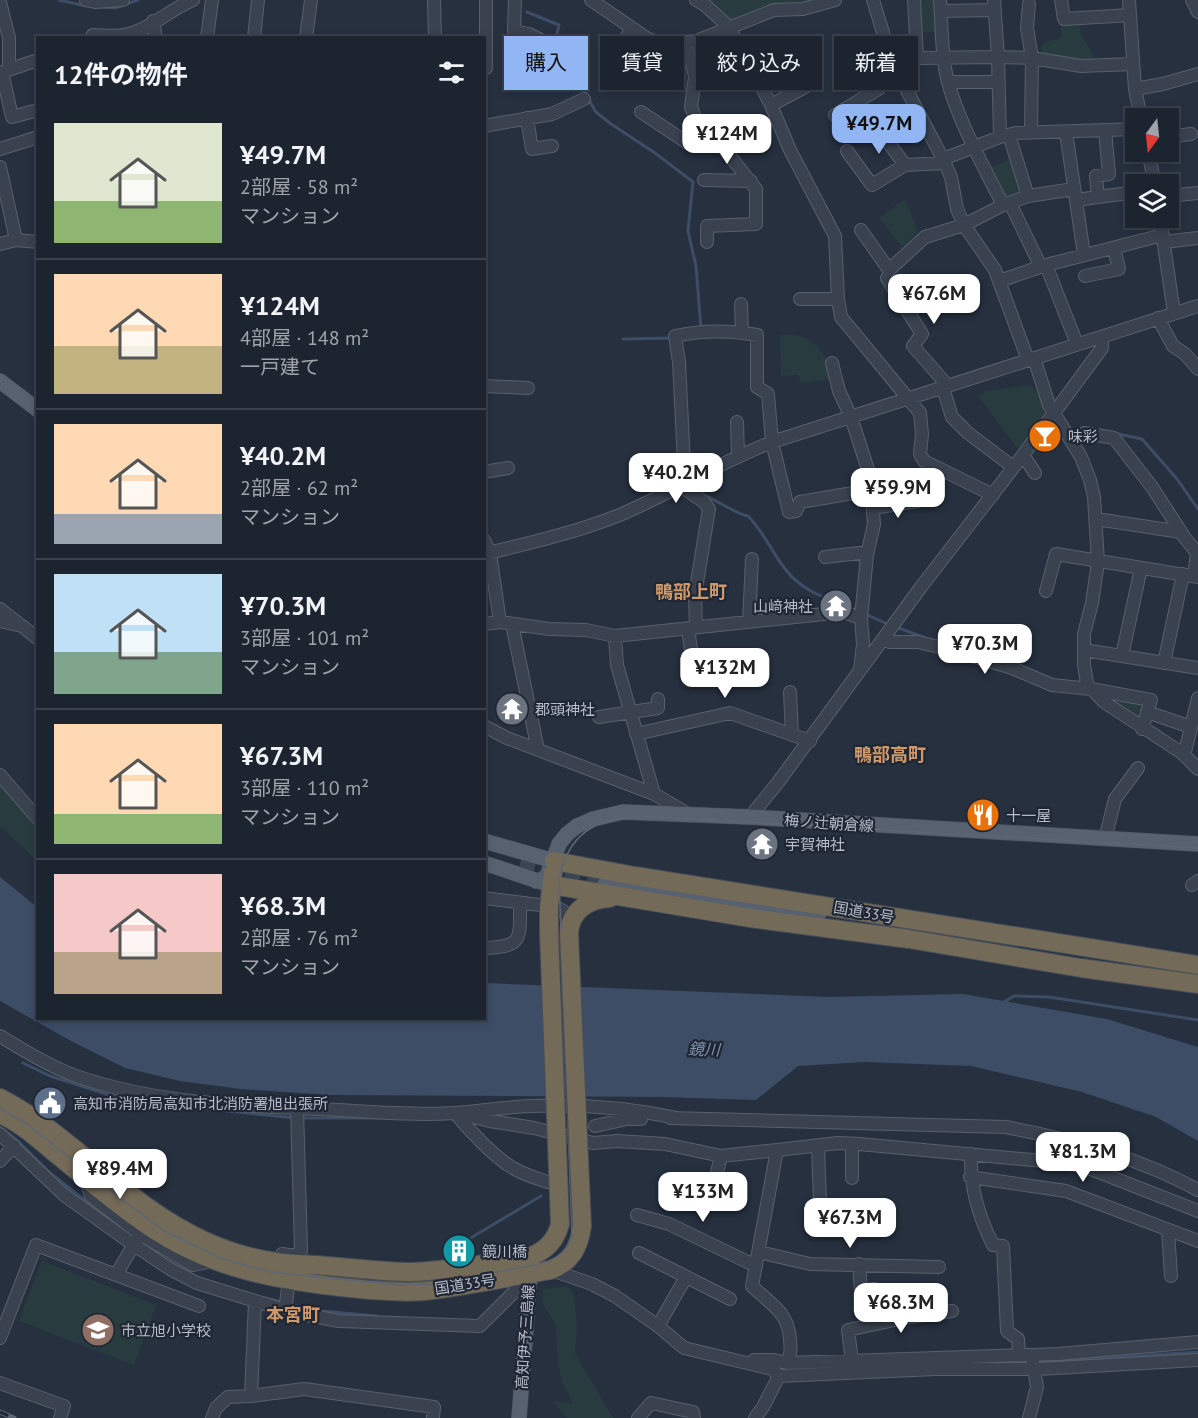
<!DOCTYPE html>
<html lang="ja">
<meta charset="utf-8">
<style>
:root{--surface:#1c242f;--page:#252c37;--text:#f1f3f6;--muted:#a0a4aa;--line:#3a414b;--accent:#92b5f3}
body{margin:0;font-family:"PT Sans","Noto Sans JP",sans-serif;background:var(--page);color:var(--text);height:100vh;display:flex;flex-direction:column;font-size:22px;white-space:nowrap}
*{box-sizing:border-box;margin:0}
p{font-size:20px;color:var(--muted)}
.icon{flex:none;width:33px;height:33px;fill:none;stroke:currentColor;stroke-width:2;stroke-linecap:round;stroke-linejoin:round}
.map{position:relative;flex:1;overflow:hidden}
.drawer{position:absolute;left:36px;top:36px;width:450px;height:984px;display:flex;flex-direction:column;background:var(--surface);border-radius:0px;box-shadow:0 3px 9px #0003,0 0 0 2px var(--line)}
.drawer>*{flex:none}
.hud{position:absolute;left:504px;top:36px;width:570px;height:54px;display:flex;gap:12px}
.needle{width:39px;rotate:195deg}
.fabs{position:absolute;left:1125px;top:108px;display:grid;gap:12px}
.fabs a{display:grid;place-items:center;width:54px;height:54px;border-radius:0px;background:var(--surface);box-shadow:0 3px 9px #0003,0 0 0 2px var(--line);font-size:30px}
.price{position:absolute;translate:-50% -51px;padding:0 14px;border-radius:12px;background:#fff;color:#222;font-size:20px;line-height:39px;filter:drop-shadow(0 2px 3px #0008)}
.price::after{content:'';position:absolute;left:50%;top:36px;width:18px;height:14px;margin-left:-9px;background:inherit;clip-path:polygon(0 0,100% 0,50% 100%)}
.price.on{background:var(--accent);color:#111}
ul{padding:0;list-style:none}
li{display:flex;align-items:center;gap:18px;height:150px;padding:0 18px}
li+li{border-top:2px solid var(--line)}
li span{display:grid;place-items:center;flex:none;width:168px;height:120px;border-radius:0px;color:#555}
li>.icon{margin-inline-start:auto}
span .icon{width:72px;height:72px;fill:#fffc;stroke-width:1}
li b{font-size:26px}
h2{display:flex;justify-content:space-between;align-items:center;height:72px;padding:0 18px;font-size:26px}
.chip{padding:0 21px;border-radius:0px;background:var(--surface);box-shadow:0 3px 9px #0003,0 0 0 2px var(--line);font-size:21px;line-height:54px}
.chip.on{background:var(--accent);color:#111}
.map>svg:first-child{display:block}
.green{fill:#283c40}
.water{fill:#3d4d66}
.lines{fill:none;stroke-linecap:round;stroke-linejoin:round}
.stream{stroke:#3d4d66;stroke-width:3}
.major-tunnel{stroke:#3c4554;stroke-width:15;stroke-dasharray:15 8;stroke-linecap:butt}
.minor-casing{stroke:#58606c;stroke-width:14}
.major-casing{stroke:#444b58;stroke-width:16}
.highway-casing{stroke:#454d59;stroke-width:20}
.minor{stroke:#3a424f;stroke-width:12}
.major{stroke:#58616f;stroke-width:15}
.highway{stroke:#746a58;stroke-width:18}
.tram{stroke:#5d6675;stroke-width:1.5}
.rail-casing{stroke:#5d6675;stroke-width:5}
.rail{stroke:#1f2734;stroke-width:3;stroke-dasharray:9;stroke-linecap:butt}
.highway-bridge-casing{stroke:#454d59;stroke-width:20;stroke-linecap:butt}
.highway-bridge{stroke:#746a58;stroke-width:18}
.labels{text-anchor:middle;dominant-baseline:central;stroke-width:4.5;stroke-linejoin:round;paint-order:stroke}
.poi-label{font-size:15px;fill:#b7bdc9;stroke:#1f2734;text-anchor:start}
.street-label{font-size:15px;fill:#b7bdc9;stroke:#1f2734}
.water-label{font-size:16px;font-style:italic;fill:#8093af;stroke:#1f2734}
.quarter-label{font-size:18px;font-weight:bold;fill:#d0996b;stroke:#1f2734}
</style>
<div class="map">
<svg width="1198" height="1418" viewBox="0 0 1198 1418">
<rect width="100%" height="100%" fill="#26303f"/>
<path class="green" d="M704 0H829C795 4 759 5 731 24Z
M918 0H937L939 31 920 33Z
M1060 20H1080L1081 34 1093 56 1092 62 1042 54 1041 48 1044 42 1060 39 1062 35Z
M1012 158 1024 195 1004 202 988 169Z
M905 199 918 232 902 247 879 218Z
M780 335C785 335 793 334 799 336 819 341 829 361 834 379L801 383 798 375 781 376Z
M1031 385 1043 398 1044 417 1023 447 1017 448 979 397 986 391Z
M1109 695 1148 703 1142 724 1108 699Z
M0 785 37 828V861L0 826Z
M42 1261 156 1305 134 1365 19 1321Z
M566 1286 572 1291 575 1303 577 1329 575 1353 613 1418H567L553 1402 573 1403 562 1381 558 1363 556 1325 543 1304V1289Z"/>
<path class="water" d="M0 877 37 907 38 1018H484L485 983 830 997 963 994 1107 1019 1198 1047V1141L1156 1117 1082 1092 971 1066 865 1062 798 1066 756 1100 662 1097 331 1095 240 1089 180 1081 125 1068 71 1041 0 1001Z"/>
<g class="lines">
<path class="stream" d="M59 0 86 6
M102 7 115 8 138 0
M527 12 559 25 555 43 572 52 586 95 596 112 611 124 655 153 693 182 688 231 696 266 701 329
M623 339 673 338
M1118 434 1142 439 1177 479 1198 509
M703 495C715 499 738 515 748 516 764 532 772 553 786 570 804 594 833 600 859 611
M865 614 890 625
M896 627 923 637
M1002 1003 1014 996 1049 997 1198 1020
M23 1063 50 1076 125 1100 295 1118
M302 1118H382
M0 1127 18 1141 49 1172 108 1219
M469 1239 541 1196
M165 1259 188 1272
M265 1298 282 1302
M288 1304 322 1311 377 1316
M996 1362H1029
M1035 1362 1198 1352"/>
<path class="major-tunnel" d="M520 865 605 884"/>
<g class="minor-casing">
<path id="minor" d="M86 0 95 2 123 0
M434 0 435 38
M486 0V68
M515 0 514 31 529 34 553 46
M591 0 648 39C663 44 680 44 696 41L774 10 803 9 835 0
M696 0 705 5 729 27 771 105 790 150 835 236 838 299 841 317 920 413 922 434 920 454 924 461 993 495
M873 0 892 62 943 159 951 177 957 209 964 225 995 270 1028 360
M914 0 917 58
M940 0C942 26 941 53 947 78 957 119 984 167 1003 205
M994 0 998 57 1000 137
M1061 0 1064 19 1130 15
M1129 0 1135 89 1141 118
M1192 0 1198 12
M0 2 9 38V68
M1029 4 1027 28 1032 58 1031 132
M941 11 995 10
M153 21 156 38
M631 29 618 52 642 70
M91 38 93 35C107 36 122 37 135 32 153 26 173 8 193 0
M207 38 212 0
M254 38 258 0
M306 38 311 0
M684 43 692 62 695 77 691 107 699 128 714 136 756 189V224L707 226V242
M892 62 917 58 998 57 1032 58 1081 66 1133 64
M848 64 875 60 879 55
M5 71 38 60
M2 72 12 117 38 110
M948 82H998
M1135 89 1163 84 1198 74
M771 105 809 85
M641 112 689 144 696 119
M835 115 880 88 882 82 875 60
M527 118 532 149 552 146
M484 126 552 114 584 99
M877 127 905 165
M1066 132 1084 255
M1009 135 1028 196
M1168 137 1191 134
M0 149 38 137
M847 151 872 185 905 165 945 163
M1148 152 1155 184
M943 159 1000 137 1016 133 1136 129
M0 167 16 240
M704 180 751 181
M1168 196 1198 193
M1098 197 1096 176 1109 174 1105 130
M1076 200 1136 192
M1010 203 1041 267
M1160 218 1174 313
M861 230 889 270 925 237 964 225 1003 205 1028 196 1074 189
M1164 242 1198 238
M0 244 16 240 38 242
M1046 265 1077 344
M1085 276 1119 269 1114 248
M887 278 922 334 913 346 948 386
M999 281 1046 265 1163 235
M800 299H838
M741 304 742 332
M1158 318 1173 346 1185 354 1198 369
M1034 358 1049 405 1081 457 1090 480 1094 497 1098 562 1092 603 1084 634V664L1087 684 1104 702 1182 753 1198 769
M832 363 839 391 851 417 870 476 874 524 867 555 861 618
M484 386 528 388
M943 388 952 417 968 433 1013 467
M737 422 738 455
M1071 439 1084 433 1114 438 1152 487 1185 538 1197 553 1194 576
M1023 455 1035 473
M484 472 508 468
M685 484 679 362 675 336C702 330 729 330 757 335V387L768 394 772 442 789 512 796 511 800 502 871 490
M681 486 704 502 709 509 695 595 696 627
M873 508 918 501
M1096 519 1181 532
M484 540 490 553 500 622 549 629 586 630 615 636 843 612 861 618 863 644 860 670
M484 554C530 543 578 532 622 514 673 492 720 462 772 442L1198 306
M825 557 868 552
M1046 591 1056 554 1198 577
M0 609 18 623
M0 621 22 626 38 639
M749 622 752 559
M484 624 500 622
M512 624 538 750
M688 628 694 672
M615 636 617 665 654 794
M884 640 890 642H918L956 651 1012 668 1052 685 1091 689 1151 700 1142 729
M1084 650 1198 668
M1122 656 1141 568
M1164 663 1183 574
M790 692 792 735
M1147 712 1191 727
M599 717 658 708V699
M484 726 507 738 654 794 690 815
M636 734 730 713 810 741
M1182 753 1186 748 1198 698
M0 775 38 819
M750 817 779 781 921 587 1023 455 1102 348V337
M1105 839 1115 799 1138 768
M1192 885 1198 881
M484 898 556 907 563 911 568 917
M484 948C523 947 520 939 520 904
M0 1036C25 1051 49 1066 76 1076 154 1103 237 1106 319 1109 363 1111 411 1116 455 1113 481 1111 506 1107 532 1106 579 1104 630 1108 677 1118
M670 1118 1005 1127C1072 1139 1138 1157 1198 1190
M595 1126 627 1119H641
M0 1134 64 1195 134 1245 170 1269 197 1283 291 1312 339 1321 480 1326 520 1286V1276
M852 1144V1178
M818 1146 821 1229
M971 1154C970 1187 978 1215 993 1245L1003 1246 1007 1331 1018 1339 1019 1355
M0 1161 14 1146
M85 1177 91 1196 140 1234 193 1265 213 1261
M970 1177 1066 1191 1198 1241
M548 1182C536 1178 524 1175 513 1168 495 1158 468 1129 455 1113L490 1121 534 1128 593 1143 617 1141 665 1144 721 1156
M713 1189 721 1156 777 1150
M637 1215 669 1224 756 1266
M1168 1231 1171 1276
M759 1252 810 1264 939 1267
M639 1253 730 1299
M282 1254 295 1256 301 1251 297 1108
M859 1264 861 1291 874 1289
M551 1270 592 1284 615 1296 658 1326 684 1348 772 1369 779 1376 935 1369H1038L1198 1360
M116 1275 137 1239
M285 1311 290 1273
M658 1326 686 1277
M0 1338 36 1245 199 1306
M754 1360H774L787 1363 1058 1354 1198 1342
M852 1361 848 1330 904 1318 952 1311
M787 1363C791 1354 791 1348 790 1339 788 1311 770 1304 752 1286L777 1150 838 1143 859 1144 1065 1163 1088 1168 1198 1211
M0 1383 64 1406 60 1418
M251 1396 255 1302
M212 1418 216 1408 228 1397 251 1396 304 1389 434 1407 433 1418
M638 1418 651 1403 693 1412 694 1418
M755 1418 763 1407 779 1376
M1029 1418 1037 1387 1033 1362"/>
</g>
<g class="major-casing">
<path id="major" d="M0 381 38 410
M484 841 554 861
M484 863 544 883
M536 881 541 880 547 876 559 844 567 834 577 826 593 819 623 812 750 817 1198 844
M605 884 772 909 819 913
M519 1418 531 1262"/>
</g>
<g class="highway-casing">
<path id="highway" d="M554 861 635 876 1198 965
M552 885 750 918 909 939 1081 968 1198 984
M549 934V906L553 873
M569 934C570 910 589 899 610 898
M0 1098C55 1126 99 1173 150 1209 184 1233 224 1253 265 1260 286 1264 307 1264 328 1266 356 1268 383 1272 410 1272 433 1272 455 1267 478 1265 511 1260 550 1263 560 1224
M0 1114C21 1123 38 1139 55 1153 82 1175 109 1198 137 1218 199 1264 264 1279 340 1287 368 1290 397 1293 425 1291 467 1286 509 1277 551 1270 571 1262 579 1248 582 1226"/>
</g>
<use href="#minor" class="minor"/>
<use href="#major" class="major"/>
<use href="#highway" class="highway"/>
<path class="tram" d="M0 1108 30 1126 125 1202 165 1231 220 1258 270 1272 398 1285 432 1284 535 1265C552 1261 566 1255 572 1237L559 878C571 824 607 815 656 817L1198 848"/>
<g class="rail-casing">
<path id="rail" d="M0 1412 14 1418"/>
</g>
<use href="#rail" class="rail"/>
<g class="highway-bridge-casing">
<path id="highway-bridge" d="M549 934 560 1224
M569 934 582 1226"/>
</g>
<use href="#highway-bridge" class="highway-bridge"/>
</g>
<defs>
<g id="bar-disc" transform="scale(1.725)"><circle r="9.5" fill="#e8710a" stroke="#1f2734"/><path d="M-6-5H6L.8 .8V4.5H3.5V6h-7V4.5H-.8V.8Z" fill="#fff"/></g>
<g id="temple-disc" transform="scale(1.725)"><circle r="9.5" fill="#6b7280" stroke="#1f2734"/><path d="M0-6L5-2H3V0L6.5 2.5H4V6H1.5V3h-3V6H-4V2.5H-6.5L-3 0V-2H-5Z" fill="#fff"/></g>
<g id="restaurant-disc" transform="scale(1.725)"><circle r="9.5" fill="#e8710a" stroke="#1f2734"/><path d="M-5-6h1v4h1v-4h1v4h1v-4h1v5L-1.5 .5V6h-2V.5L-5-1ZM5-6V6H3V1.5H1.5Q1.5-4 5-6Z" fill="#fff"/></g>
<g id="civic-disc" transform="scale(1.725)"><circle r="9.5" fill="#5c6f8a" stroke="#1f2734"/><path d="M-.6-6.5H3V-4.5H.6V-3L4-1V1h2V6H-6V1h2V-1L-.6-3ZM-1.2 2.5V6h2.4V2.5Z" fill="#fff"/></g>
<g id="building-disc" transform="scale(1.725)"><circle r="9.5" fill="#0f9aa8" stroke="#1f2734"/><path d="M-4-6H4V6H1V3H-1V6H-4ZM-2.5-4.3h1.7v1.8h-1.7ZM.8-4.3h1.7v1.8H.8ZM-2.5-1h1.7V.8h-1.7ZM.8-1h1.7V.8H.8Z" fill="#fff"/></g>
<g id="school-disc" transform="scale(1.725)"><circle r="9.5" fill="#8d6e63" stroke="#1f2734"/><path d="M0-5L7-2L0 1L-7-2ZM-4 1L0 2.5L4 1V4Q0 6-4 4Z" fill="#fff"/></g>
</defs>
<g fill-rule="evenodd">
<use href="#bar-disc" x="1045" y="436"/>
<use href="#temple-disc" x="836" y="606"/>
<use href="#temple-disc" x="512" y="709"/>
<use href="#restaurant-disc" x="983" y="815"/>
<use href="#temple-disc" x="762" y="844"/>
<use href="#civic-disc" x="50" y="1103"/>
<use href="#building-disc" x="459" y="1251"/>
<use href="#school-disc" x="98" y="1330"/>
</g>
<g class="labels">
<g class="poi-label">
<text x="1068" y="436">味彩</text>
<text x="813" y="606" text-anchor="end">山﨑神社</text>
<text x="535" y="709">郡頭神社</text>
<text x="1006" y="815">十一屋</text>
<text x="785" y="844">宇賀神社</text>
<text x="73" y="1103">高知市消防局高知市北消防署旭出張所</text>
<text x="482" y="1251">鏡川橋</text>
<text x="121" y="1330">市立旭小学校</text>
</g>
<g class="street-label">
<text transform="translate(829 823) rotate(4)">梅ノ辻朝倉線</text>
<text transform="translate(864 912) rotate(10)">国道33号</text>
<text transform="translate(465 1284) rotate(-9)">国道33号</text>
<text transform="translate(525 1337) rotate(-86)">高知伊予三島線</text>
</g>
<g class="water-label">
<text transform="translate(704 1049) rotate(2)">鏡川</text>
</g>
<g class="quarter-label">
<text x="691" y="591">鴨部上町</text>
<text x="890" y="754">鴨部高町</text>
<text x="293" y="1314">本宮町</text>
</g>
</g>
</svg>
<div class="fabs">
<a><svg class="needle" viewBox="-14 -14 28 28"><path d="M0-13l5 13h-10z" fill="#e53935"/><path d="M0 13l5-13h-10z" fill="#a0a4aa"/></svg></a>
<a><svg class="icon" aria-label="layers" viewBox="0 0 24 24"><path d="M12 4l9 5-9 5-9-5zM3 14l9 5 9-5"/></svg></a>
</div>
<b class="price on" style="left:879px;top:155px">¥49.7M</b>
<b class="price" style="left:727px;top:165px">¥124M</b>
<b class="price" style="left:934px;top:325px">¥67.6M</b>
<b class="price" style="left:676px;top:504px">¥40.2M</b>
<b class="price" style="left:898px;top:519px">¥59.9M</b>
<b class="price" style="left:985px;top:675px">¥70.3M</b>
<b class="price" style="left:725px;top:699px">¥132M</b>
<b class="price" style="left:1083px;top:1183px">¥81.3M</b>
<b class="price" style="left:120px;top:1200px">¥89.4M</b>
<b class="price" style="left:703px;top:1223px">¥133M</b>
<b class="price" style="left:850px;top:1249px">¥67.3M</b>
<b class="price" style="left:901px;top:1334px">¥68.3M</b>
<div class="hud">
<a class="chip on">購入</a>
<a class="chip">賃貸</a>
<a class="chip">絞り込み</a>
<a class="chip">新着</a>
</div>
<section class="drawer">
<h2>12件の物件<svg class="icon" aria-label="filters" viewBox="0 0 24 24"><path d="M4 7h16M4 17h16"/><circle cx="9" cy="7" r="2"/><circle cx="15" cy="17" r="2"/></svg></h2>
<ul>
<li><span style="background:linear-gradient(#dfe7d0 65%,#8fb573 0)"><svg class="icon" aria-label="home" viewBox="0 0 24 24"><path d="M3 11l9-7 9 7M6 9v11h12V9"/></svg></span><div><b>¥49.7M</b><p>2部屋 · 58 m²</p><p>マンション</p></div></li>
<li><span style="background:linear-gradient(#ffd9b3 60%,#c2b280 0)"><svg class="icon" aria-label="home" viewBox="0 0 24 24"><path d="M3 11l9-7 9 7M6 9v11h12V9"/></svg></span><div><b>¥124M</b><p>4部屋 · 148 m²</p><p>一戸建て</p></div></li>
<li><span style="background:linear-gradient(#ffd9b3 75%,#9aa5b1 0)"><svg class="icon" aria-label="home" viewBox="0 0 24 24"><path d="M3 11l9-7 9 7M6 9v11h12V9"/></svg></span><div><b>¥40.2M</b><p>2部屋 · 62 m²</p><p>マンション</p></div></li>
<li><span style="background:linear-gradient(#bfe0f5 65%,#7fa58c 0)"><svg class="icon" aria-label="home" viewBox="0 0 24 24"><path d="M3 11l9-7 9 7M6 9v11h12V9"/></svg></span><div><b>¥70.3M</b><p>3部屋 · 101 m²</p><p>マンション</p></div></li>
<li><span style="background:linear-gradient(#ffd9b3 75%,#8fb573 0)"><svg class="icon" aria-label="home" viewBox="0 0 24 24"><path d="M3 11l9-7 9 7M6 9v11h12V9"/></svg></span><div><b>¥67.3M</b><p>3部屋 · 110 m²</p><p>マンション</p></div></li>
<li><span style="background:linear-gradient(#f6c9c9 65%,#b9a48a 0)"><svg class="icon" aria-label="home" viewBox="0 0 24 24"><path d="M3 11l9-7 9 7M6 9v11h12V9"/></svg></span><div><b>¥68.3M</b><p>2部屋 · 76 m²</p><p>マンション</p></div></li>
</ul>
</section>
</div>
